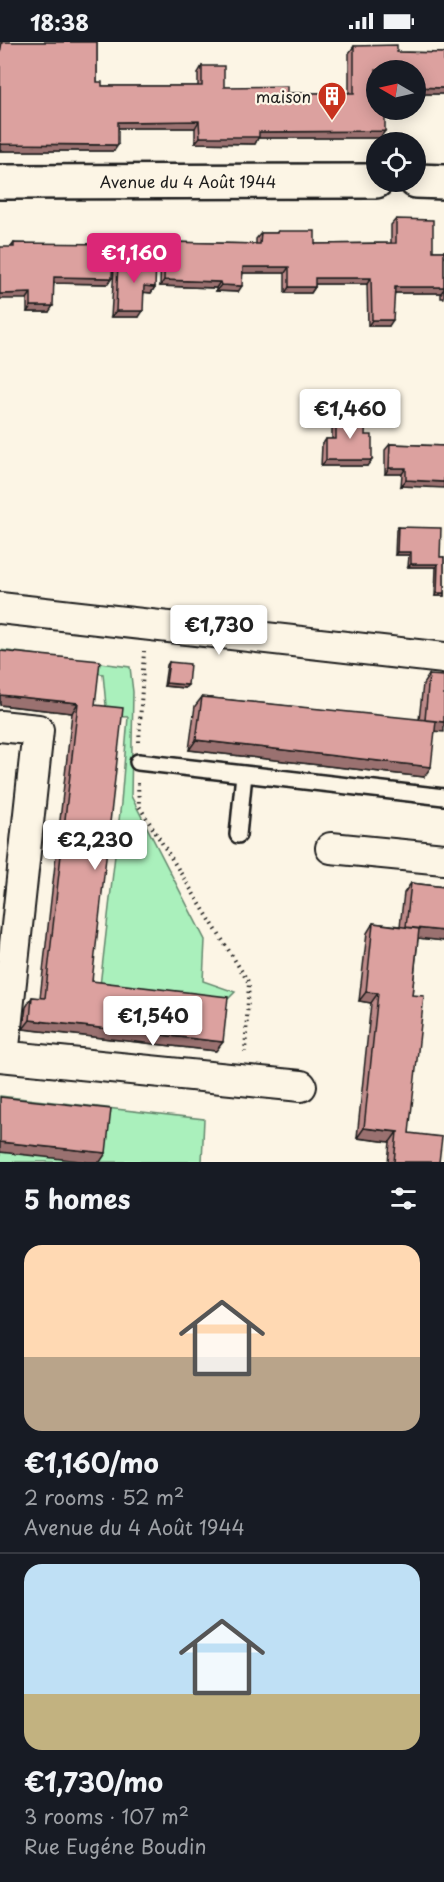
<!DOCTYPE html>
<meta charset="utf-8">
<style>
:root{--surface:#171b24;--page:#20242c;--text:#f1f3f6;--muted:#9ea1a6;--line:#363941;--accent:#db2777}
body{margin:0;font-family:"Playpen Sans",sans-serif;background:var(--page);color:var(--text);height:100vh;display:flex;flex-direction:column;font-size:22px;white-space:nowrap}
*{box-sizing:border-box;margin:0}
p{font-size:20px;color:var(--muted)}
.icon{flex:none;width:33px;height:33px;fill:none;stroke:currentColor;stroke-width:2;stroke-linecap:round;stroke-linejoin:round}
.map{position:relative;height:1120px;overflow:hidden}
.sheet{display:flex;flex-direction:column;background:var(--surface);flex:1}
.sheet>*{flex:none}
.needle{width:39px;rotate:279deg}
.buttons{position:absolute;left:366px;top:18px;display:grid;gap:12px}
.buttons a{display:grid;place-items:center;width:60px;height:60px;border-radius:50%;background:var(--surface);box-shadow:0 3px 15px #0003;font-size:30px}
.price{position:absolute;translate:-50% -51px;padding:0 14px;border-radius:6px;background:#fff;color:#222;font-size:20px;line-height:39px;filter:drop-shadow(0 2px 3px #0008)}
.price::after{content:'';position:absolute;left:50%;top:36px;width:18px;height:14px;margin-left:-9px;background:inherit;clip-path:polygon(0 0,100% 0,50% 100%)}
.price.on{background:var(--accent);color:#fff}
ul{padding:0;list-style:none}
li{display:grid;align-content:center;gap:12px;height:318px;padding:0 24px}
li+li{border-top:2px solid var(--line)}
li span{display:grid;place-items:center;height:186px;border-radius:18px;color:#555}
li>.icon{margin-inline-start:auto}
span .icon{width:108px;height:108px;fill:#fffc;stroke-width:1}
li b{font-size:26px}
h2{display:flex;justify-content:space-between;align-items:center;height:72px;padding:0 24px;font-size:26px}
.status{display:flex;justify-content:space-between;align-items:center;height:42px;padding:0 30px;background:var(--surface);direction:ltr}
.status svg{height:16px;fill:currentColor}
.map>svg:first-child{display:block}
.green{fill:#aaf0bc;stroke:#63866c;stroke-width:1.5}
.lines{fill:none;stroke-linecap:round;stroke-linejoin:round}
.lane-casing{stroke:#1c1c1c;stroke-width:20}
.street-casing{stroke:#1c1c1c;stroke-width:34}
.secondary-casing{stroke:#1c1c1c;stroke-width:38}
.path{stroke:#1c1c1c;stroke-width:4;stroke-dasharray:1.5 4.5;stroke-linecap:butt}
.lane{stroke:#fcf5e5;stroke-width:15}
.street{stroke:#fcf5e5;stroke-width:30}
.secondary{stroke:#fcf5e5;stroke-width:33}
.wall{fill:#bd8a89;stroke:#1c1c1c;stroke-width:1.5}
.shaded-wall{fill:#9a716f;stroke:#1c1c1c;stroke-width:1.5}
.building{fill:#dca19f;stroke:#1c1c1c;stroke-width:1.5}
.labels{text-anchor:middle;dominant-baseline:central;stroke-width:4.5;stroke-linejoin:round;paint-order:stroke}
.poi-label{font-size:16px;fill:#1c1c1c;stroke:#fcf5e5;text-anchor:end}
.street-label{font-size:16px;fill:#1c1c1c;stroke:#fcf5e5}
</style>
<div class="status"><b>18:38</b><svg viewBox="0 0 49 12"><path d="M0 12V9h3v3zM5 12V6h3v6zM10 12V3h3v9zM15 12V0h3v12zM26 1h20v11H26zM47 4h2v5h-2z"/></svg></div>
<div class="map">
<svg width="444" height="1120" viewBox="0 0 444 1120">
<rect width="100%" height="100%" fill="#fcf5e5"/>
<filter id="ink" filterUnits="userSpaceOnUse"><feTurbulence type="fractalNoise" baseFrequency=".0167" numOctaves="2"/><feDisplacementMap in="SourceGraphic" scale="12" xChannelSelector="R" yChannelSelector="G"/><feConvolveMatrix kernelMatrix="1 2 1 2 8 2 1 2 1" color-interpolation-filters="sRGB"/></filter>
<g filter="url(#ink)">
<path class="green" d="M0 608 130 625 133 650 131 754 205 898 203 939 235 950 221 964 100 944 121 761 128 675 107 674 103 632 0 620Z
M0 1054 204 1077 202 1120H0Z"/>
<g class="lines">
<g class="lane-casing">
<path id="lane" d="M138 720 244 732
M238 793 244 732 444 755"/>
</g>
<g class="street-casing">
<path id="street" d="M0 566 444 616
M0 684 38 688 3 1014
M331 806 444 817
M0 1014 301 1044"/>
</g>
<g class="secondary-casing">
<path id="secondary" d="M416 139 444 140
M0 140 376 139"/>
</g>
<path class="path" d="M139 700 144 609
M138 741 139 764 249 941 245 1010"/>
<use href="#lane" class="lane"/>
<use href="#street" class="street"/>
<use href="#secondary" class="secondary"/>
</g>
<path class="wall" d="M0 0H97V40L102 44H198V31L202 24 224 45 287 51H349V11L354 4 397 10 444 11V52H416L376 28 380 96H258L255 102 195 101V86H118L114 109H0Z
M396 177 433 209H444V256H441V251H395L389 284H368L367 242H315V245L311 251H285V231H243L238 250 216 249V246L160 244 161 206 165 200 256 202V197L261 191H276L278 189 315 202 391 201V183Z
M14 201 108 242 54 241 49 270H27V257L11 205Z
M118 220 155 245 151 251 144 250 139 275H111L114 226Z
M343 371 365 393 367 424H321L322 403 326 397H332V387L336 381H339V377Z
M390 402 444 404 401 444 402 432H385V408Z
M398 485 440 515H444V554H435L436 525H408L409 513H395L396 488Z
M0 609 95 663 92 939 216 1009 23 987 26 965 32 955 40 956 72 671 0 663Z
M169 620 185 646 164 644 167 623Z
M429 633 435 689 424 735 189 708 195 664 202 655 419 678 423 642Z
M411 841 444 845V899L418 896 412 953 409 1091 439 1120H388L390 1100 357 1096 371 961 359 959 367 891 373 881 400 884 404 851Z"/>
<path class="shaded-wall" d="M416 45 444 46V52H416Z
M199 79 195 86H114L118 80Z
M385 89 380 96H258L255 102 195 101 200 95 259 90Z
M0 102 118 103 114 109H0Z
M243 225H289L285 231H239Z
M54 235 112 236 108 242 50 241Z
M315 236H371L367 242H311Z
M164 238 220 240 216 246 160 244Z
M221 243 242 244 238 250 216 249Z
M144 244 155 245 151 251 140 250Z
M289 245H315L311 251H285Z
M395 245H444V247L441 251H391Z
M31 251 27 257H0V252Z
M31 264H53L49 270H27Z
M116 269H143L139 275H111Z
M372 278H393L389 284H368Z
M326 418H372L367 424H321Z
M389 426H406L402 432H385Z
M406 438 444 440V446L401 444Z
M397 510H411L409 513H395Z
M411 522H438L436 525H408Z
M437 551H444V554H435Z
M166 641 188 643 185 646 164 644Z
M0 653 78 661 72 671 0 663Z
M425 678 444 680V690L418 688Z
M196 698 431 725 424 735 189 708Z
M406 885 444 889V899L399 894Z
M366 950 378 951 371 961 359 959Z
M30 978 223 1000 216 1009 23 987Z
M364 1086 397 1090 390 1100 357 1096Z
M0 1100 106 1111 100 1120H89L0 1110Z"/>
<path class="building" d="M2 0H97V40H102V44H202V24H224V45L287 44V51H354V4L397 3V10L444 11V46L416 45V28H376V68H385V89L259 90V95H200L199 79 118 80V103L0 102V11Z
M396 177 433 178V209H444V245H395L393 278H372L371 236H315V245H289V225H243L242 244 221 243 220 240 164 238 165 200 260 202 261 191H278V189H315V202L396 201Z
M14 201 113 202 112 236 54 235 53 264H31V251L0 252V205H14Z
M118 220H156L155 245 144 244 143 269H116Z
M343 371H366L365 393H372V418H326V397H336V381H343Z
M390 402 444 404V440L406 438V426H389Z
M398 485 441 486 440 515H444V551H437L438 522H411V510H397Z
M0 609 100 619 95 663 123 666 92 939 228 955 223 1000 30 978 32 955 45 956 78 661 0 653Z
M169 620 190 622 188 643 166 641Z
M429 633 444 634V680L425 678Z
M202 655 436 679 431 725 196 698Z
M411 841 444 845V889L406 885Z
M373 881 419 887 412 953 424 954 409 1091 442 1095 439 1120H394L397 1090H399L364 1086 378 951 366 950Z
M0 1055 111 1067 106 1111 0 1100Z"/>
</g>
<defs>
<g id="building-pin" transform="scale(1.5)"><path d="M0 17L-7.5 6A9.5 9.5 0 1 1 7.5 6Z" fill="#c8321e" stroke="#fcf5e5"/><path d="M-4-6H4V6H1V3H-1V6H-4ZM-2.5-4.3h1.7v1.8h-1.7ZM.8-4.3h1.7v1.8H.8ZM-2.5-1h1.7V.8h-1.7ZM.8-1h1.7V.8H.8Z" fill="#fff"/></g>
</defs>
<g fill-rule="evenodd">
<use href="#building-pin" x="332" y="54"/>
</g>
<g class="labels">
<g class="poi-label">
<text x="311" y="54">maison</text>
</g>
<g class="street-label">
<text x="188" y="139">Avenue du 4 Août 1944</text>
</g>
</g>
</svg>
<div class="buttons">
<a><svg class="needle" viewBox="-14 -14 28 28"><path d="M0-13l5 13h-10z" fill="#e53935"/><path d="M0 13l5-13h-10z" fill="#9ea1a6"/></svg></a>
<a><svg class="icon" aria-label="locate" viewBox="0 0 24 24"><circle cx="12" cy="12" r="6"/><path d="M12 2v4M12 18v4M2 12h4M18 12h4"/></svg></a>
</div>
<b class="price on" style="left:134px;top:242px">€1,160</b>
<b class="price" style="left:350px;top:398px">€1,460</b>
<b class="price" style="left:219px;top:614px">€1,730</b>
<b class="price" style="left:95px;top:829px">€2,230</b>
<b class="price" style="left:153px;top:1005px">€1,540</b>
</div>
<section class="sheet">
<h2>5 homes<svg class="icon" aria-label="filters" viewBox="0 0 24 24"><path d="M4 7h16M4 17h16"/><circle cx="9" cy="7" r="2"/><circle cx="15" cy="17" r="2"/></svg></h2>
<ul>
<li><span style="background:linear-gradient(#ffd9b3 60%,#b9a48a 0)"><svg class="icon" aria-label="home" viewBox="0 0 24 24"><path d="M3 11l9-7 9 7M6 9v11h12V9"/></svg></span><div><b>€1,160/mo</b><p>2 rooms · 52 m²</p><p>Avenue du 4 Août 1944</p></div></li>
<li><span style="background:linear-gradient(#bfe0f5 70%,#c2b280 0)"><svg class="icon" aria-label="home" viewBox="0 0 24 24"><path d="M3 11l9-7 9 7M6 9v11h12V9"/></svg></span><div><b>€1,730/mo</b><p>3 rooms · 107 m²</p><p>Rue Eugéne Boudin</p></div></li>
</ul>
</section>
